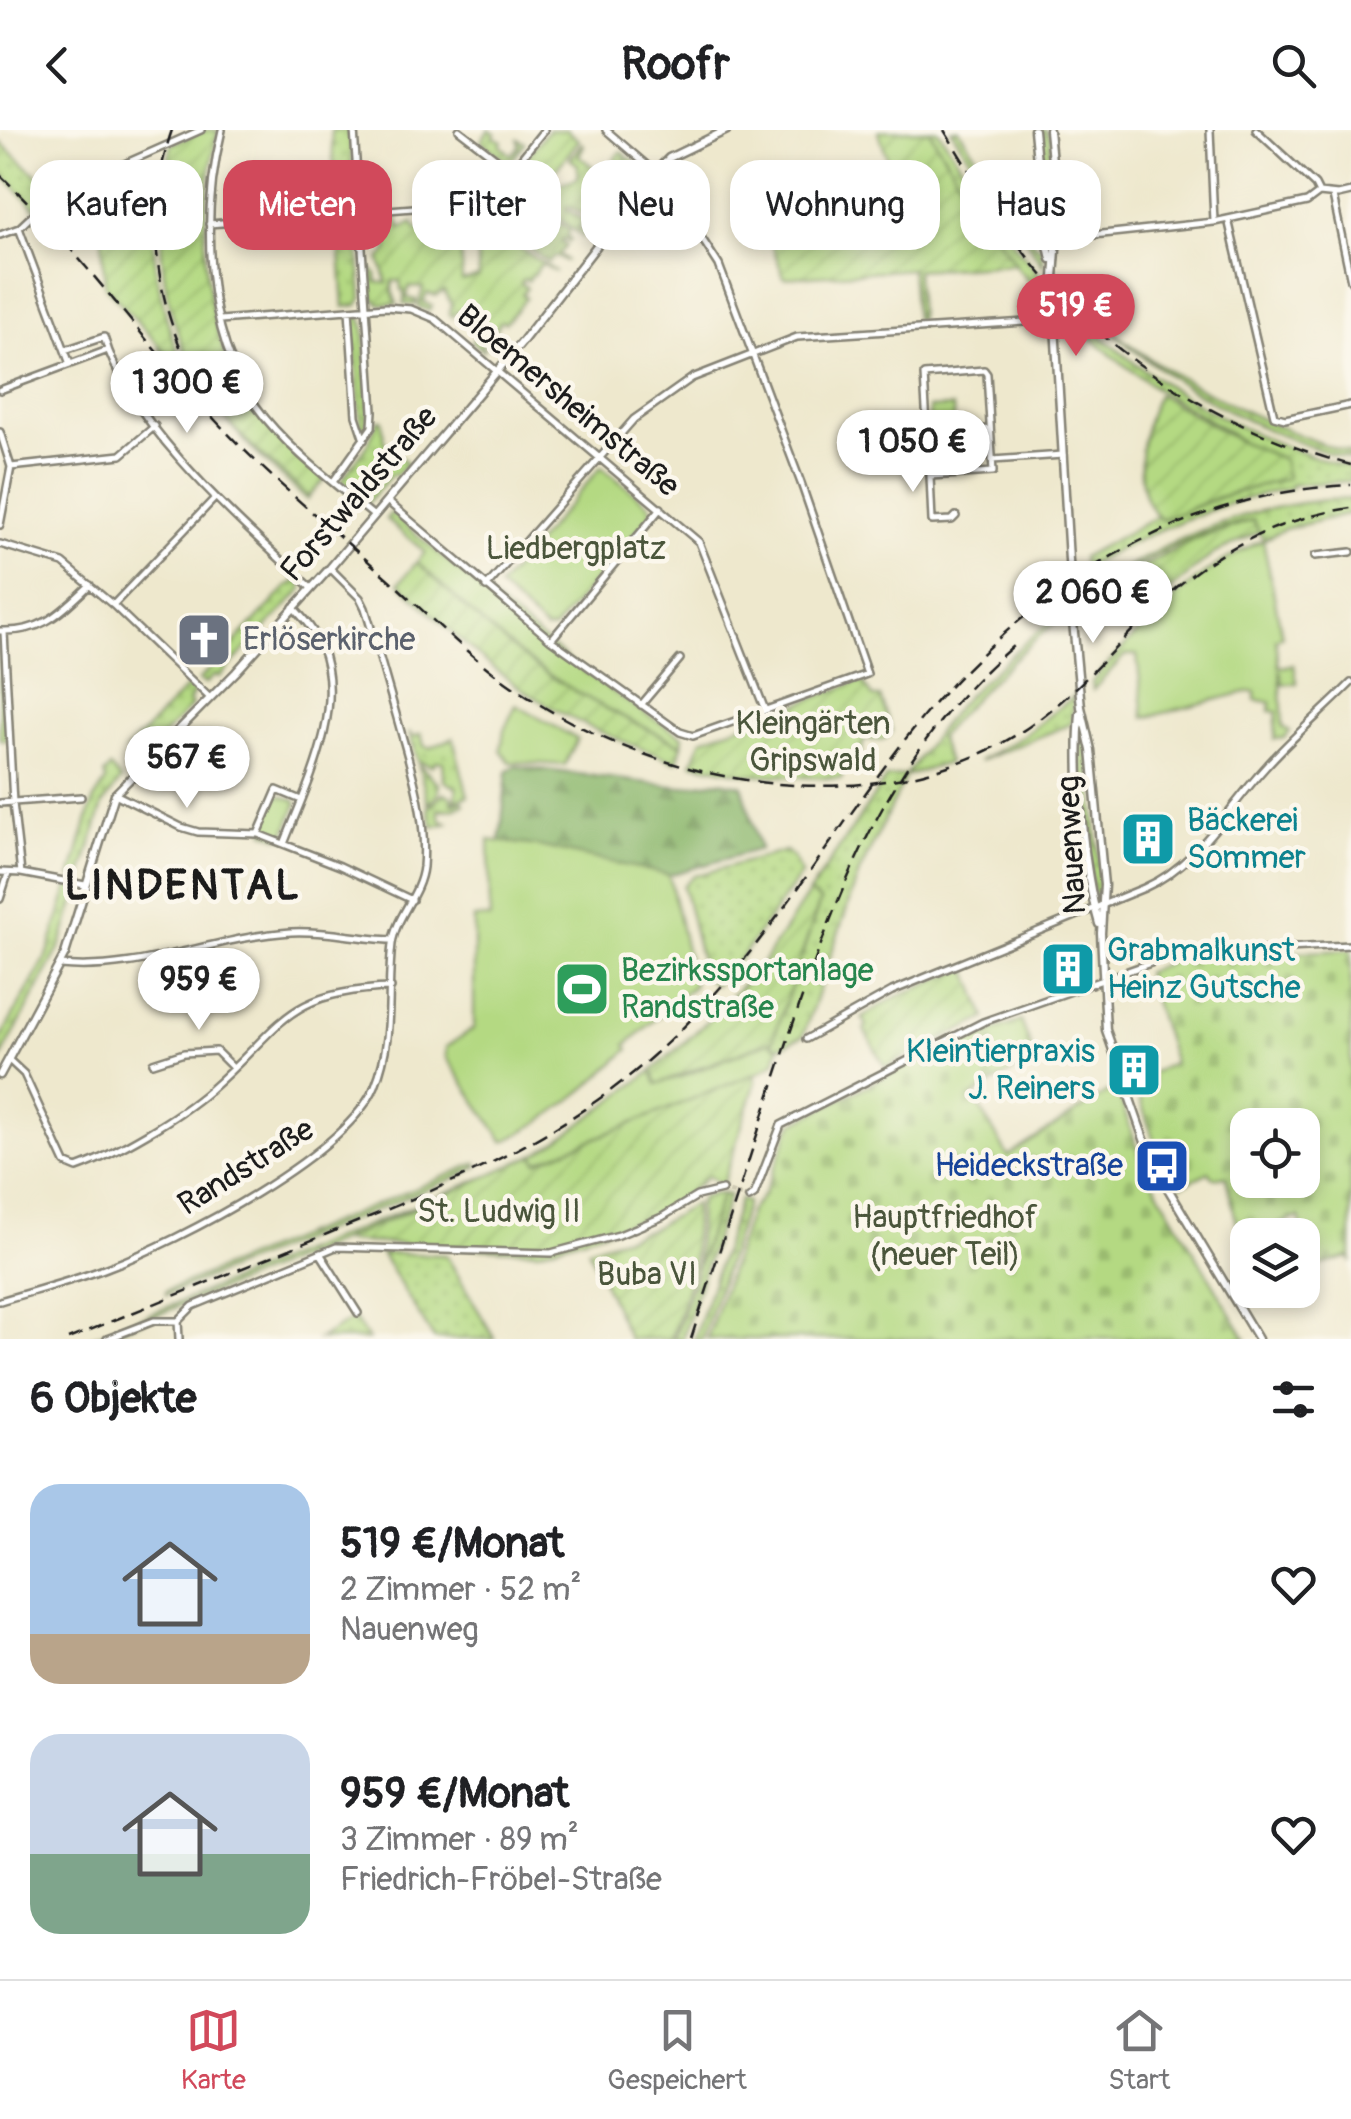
<!DOCTYPE html>
<html lang="de">
<meta charset="utf-8">
<style>
:root{--surface:#fff;--page:#f6f6f6;--text:#202124;--muted:#757577;--line:#e0e0e0;--accent:#d1495b}
body{margin:0;font-family:Pangolin,sans-serif;background:var(--page);color:var(--text);height:100vh;display:flex;flex-direction:column;font-size:38px;white-space:nowrap}
*{box-sizing:border-box;margin:0}
p{font-size:32px;color:var(--muted)}
.icon{flex:none;width:55px;height:55px;fill:none;stroke:currentColor;stroke-width:2;stroke-linecap:round;stroke-linejoin:round}
.map{position:relative;height:1209px;overflow:hidden}
.drawer{display:flex;flex-direction:column;background:var(--surface);flex:1}
.drawer>*{flex:none}
.top-card{position:absolute;left:30px;top:30px;width:1292px;height:90px;display:flex;gap:20px}
.buttons{position:absolute;left:1230px;top:978px;display:grid;gap:20px}
.buttons a{display:grid;place-items:center;width:90px;height:90px;border-radius:20px;background:var(--surface);box-shadow:0 5px 15px #0003;font-size:50px}
.price{position:absolute;translate:-50% -85px;padding:0 22px;border-radius:35px;background:#fff;color:#222;font-size:32px;line-height:65px;filter:drop-shadow(0 2px 5px #0008)}
.price::after{content:'';position:absolute;left:50%;top:60px;width:30px;height:22px;margin-left:-15px;background:inherit;clip-path:polygon(0 0,100% 0,50% 100%)}
.price.active{background:var(--accent);color:#fff}
ul{padding:0;list-style:none}
li{display:flex;align-items:center;gap:30px;height:250px;padding:0 30px}
li span{display:grid;place-items:center;flex:none;width:280px;height:200px;border-radius:30px;color:#555}
li>.icon{margin-inline-start:auto}
span .icon{width:120px;height:120px;fill:#fffc;stroke-width:1}
li b{font-size:42px}
h2{display:flex;justify-content:space-between;align-items:center;height:120px;padding:0 30px;font-size:42px}
.tag{padding:0 35px;border-radius:30px;background:var(--surface);box-shadow:0 5px 15px #0003;font-size:35px;line-height:90px}
.tag.active{background:var(--accent);color:#fff}
header{display:flex;justify-content:space-between;align-items:center;height:130px;padding:0 30px;background:var(--surface);font-size:45px;font-weight:700}
.dock{display:flex;justify-content:space-around;align-items:center;height:140px;border-top:2px solid var(--line);background:var(--surface);font-size:28px;color:var(--muted)}
.dock a{display:grid;justify-items:center;gap:5px}
.dock .active{color:var(--accent)}
.map>svg:first-child{display:block}
.grass{fill:url(#grass-dots);stroke:#687a4f;stroke-width:2.5}
.forest{fill:url(#forest-firs);stroke:#566a46;stroke-width:2.5}
.cemetery{fill:url(#cemetery-stones);stroke:#687a4f;stroke-width:2.5;fill-rule:evenodd}
.park{fill:#b4d982;stroke:#687a4f;stroke-width:2.5}
.garden{fill:url(#garden-furrows);stroke:#687a4f;stroke-width:2.5}
.lines{fill:none;stroke-linecap:round;stroke-linejoin:round}
.minor-tunnel{stroke:#cec9b2;stroke-width:5;stroke-dasharray:5 2.5;stroke-linecap:butt}
.minor-casing{stroke:#858274;stroke-width:10}
.tertiary-casing{stroke:#858274;stroke-width:11}
.minor{stroke:#fff;stroke-width:5}
.tertiary{stroke:#fff;stroke-width:6}
.rail{stroke:#1c1c1c;stroke-width:2.5;stroke-dasharray:15 8;stroke-linecap:butt}
.labels{text-anchor:middle;dominant-baseline:central;stroke-width:9;stroke-linejoin:round;paint-order:stroke}
.street-label{font-size:32px;fill:#1c1c1c;stroke:#fbf7ec}
.park-label{font-size:32px;fill:#4a553b;stroke:#fbf7ec}
.worship-label{font-size:32px;fill:#5b616d;stroke:#fbf7ec;text-anchor:start}
.culture-label{font-size:32px;fill:#0d838f;stroke:#fbf7ec;text-anchor:start}
.leisure-label{font-size:32px;fill:#27864d;stroke:#fbf7ec;text-anchor:start}
.transit-label{font-size:32px;fill:#164399;stroke:#fbf7ec;text-anchor:end}
.district-label{font-size:42px;font-weight:bold;letter-spacing:2.5px;fill:#1c1c1c;stroke:#fbf7ec}
</style>
<header><svg class="icon" aria-label="back" viewBox="0 0 24 24"><path d="M15 5l-7 7 7 7"/></svg>Roofr<svg class="icon" aria-label="search" viewBox="0 0 24 24"><circle cx="10" cy="10" r="6"/><path d="M15 15l6 6"/></svg></header>
<div class="map">
<svg width="1351" height="1209" viewBox="0 0 1351 1209">
<defs>
<pattern id="grass-dots" width="8" height="8" patternUnits="userSpaceOnUse" patternTransform="scale(2.5)"><rect width="8" height="8" fill="#b4d982"/><path d="M2 2h.1M6 6h.1" fill="none" stroke="#9aba70" stroke-width="1.8" stroke-linecap="round"/></pattern>
<pattern id="forest-firs" width="22" height="20" patternUnits="userSpaceOnUse" patternTransform="scale(2.5)"><rect width="22" height="20" fill="#8fb970"/><path d="M5 1l3.5 6h-7zM16 11l3.5 6h-7z" fill="#7b9e60"/></pattern>
<pattern id="cemetery-stones" width="16" height="16" patternUnits="userSpaceOnUse" patternTransform="scale(2.5)"><rect width="16" height="16" fill="#b4d982"/><path d="M2 7V4a2 2 0 0 1 4 0v3zM10 15v-3a2 2 0 0 1 4 0v3z" fill="#9aba70"/></pattern>
<pattern id="garden-furrows" width="10" height="10" patternUnits="userSpaceOnUse" patternTransform="scale(2.5)"><rect width="10" height="10" fill="#b4d982"/><path d="M-1 1l2-2M0 10L10 0M9 11l2-2" fill="none" stroke="#9aba70"/></pattern>
</defs>
<rect width="100%" height="100%" fill="#fbf7ec"/>
<filter id="ink" filterUnits="userSpaceOnUse"><feTurbulence type="fractalNoise" baseFrequency=".01" numOctaves="2"/><feDisplacementMap in="SourceGraphic" scale="20" xChannelSelector="R" yChannelSelector="G"/><feConvolveMatrix kernelMatrix="1 2 1 2 8 2 1 2 1" color-interpolation-filters="sRGB"/></filter>
<filter id="wash" filterUnits="userSpaceOnUse"><feTurbulence type="fractalNoise" baseFrequency=".0048" numOctaves="4" result="noise"/><feDisplacementMap in="SourceGraphic" scale="40" xChannelSelector="R" yChannelSelector="G"/><feGaussianBlur stdDeviation="2.25" result="paint"/><feColorMatrix in="noise" values="0 0 0 0 0 0 0 0 0 0 0 0 0 0 0 0 0 1.4 0 .05"/><feComposite in="paint" operator="in"/></filter>
<g filter="url(#wash)">
<rect width="100%" height="100%" fill="#eee8cd"/>
<path class="grass" d="M331 0H349L355 72 352 78 337 79Z
M929 0H938L1015 115 1046 153V166H1041V160C1005 137 952 40 929 0Z
M951 0H959L1036 116H1040L1044 137Z
M1038 0H1046L1050 9 1054 90 1052 106 1046 94 1042 9Z
M0 12 56 63 36 79 0 42Z
M343 88H353L357 98 362 168 358 175 344 177 339 106 344 105Z
M1063 152 1079 154C1090 217 1289 307 1350 323L1351 330C1236 296 1148 241 1063 158Z
M1062 171C1145 251 1239 308 1351 338V351L1291 355V358C1216 373 1149 401 1083 439L1082 427 1157 387 1163 390 1216 368 1287 347 1230 303 1155 258 1110 224 1067 186Z
M353 187H360L364 196 369 283 364 303 361 300Z
M180 209C209 278 256 318 309 367L307 370C255 323 203 278 180 209Z
M172 211 215 284 158 217 185 244Z
M378 290H382L384 312 407 333 396 345H391L368 372 342 350 368 314Z
M1351 369V383L1285 399 1263 410 1253 390C1135 412 1014 519 939 607L948 633 906 646 859 743 803 906 779 917 771 914 820 771 809 763 886 648 906 645C923 623 938 599 956 578 973 558 993 542 1011 525 1105 439 1221 371 1351 369Z
M299 450 303 459 219 547 215 545 205 554 199 550 289 455Z
M188 556 194 561 189 572 192 575 156 613 127 620Z
M1074 566 1071 594 979 631 1023 606Z
M409 602 413 607 421 604 424 616 430 618 453 608 468 666 455 670 457 658 444 651 443 632 436 631 432 636 418 631Z
M1084 607 1089 620 1101 756 1098 771 1092 757 1080 621Z
M419 635 439 654 438 664 428 674Z
M110 638 121 650 103 674 81 748 71 747 93 671 106 651 104 644Z
M444 663 452 667V673L463 671 464 674 454 679 438 680 441 690 448 693 433 697 428 678Z
M786 721 794 729 801 744 743 825 715 855 705 847 683 756 693 746Z
M69 755 79 757 61 815 0 930V909L47 826Z
M477 1033 478 1037 452 1049 166 1165V1161Z
M482 1048 315 1122 97 1209H89Z
M722 1064 729 1065 682 1209H674Z
M740 1069 747 1072 702 1209H694Z
M381 1123 446 1125 495 1209H434Z
M354 1188 368 1209H319Z"/>
<path class="forest" d="M515 636 679 657 719 651 742 655 760 719 669 745 500 711 507 642Z"/>
<path class="cemetery" d="M1351 820V1131L1348 1127 1320 1136 1312 1135 1299 1087 1240 1108 1226 1046 1213 1048 1209 1042 1178 1057 1160 1027 1133 951 1174 933 1145 843 1179 827ZM1302 995V1050H1248V995Z
M1021 891 1035 928 973 966 1008 1026 1116 957 1144 1037 1246 1209H707L750 1081 764 1064 792 994 927 925Z"/>
<path class="park" d="M953 277 954 296H930L929 278Z
M601 337 650 375 651 384 554 499 546 500 499 457Z
M391 383C485 462 576 545 683 606L682 615C635 593 588 571 546 543 499 511 458 471 417 432L425 422 386 389Z
M1263 410 1282 506 1276 509 1279 537 1294 535 1297 553 1283 555 1280 540 1283 597 1290 601 1284 608 1274 609 1277 582 1270 581 1271 572 1255 570V562H1246L1144 588 1137 525H1125L1093 560 1092 552 1102 540C1156 484 1191 443 1263 410Z
M0 505 8 610H0Z
M516 575 577 609 565 635 510 632 501 620 504 600Z
M278 665 295 670 297 674 284 706 280 708 265 702 263 697Z
M489 710 538 716 669 745 694 855 626 915 629 919C591 956 552 988 504 1012L446 927V917L474 898V788H490Z
M773 910 772 914 779 917 775 932 760 942 537 1032 534 1025 559 1010 652 941 657 953 681 947Z"/>
<path class="garden" d="M205 0H218C196 90 198 207 258 284 277 309 301 328 325 349L309 367C285 345 259 324 236 300 165 222 146 114 172 14Z
M489 0 495 3 494 7 502 11 500 15 511 25 519 16 518 9 525 13 513 29 505 30 481 11Z
M548 0H566L579 10 552 45 556 55 577 48 578 35 570 29 582 13 584 15 579 26 598 41 606 35 608 37 604 44 613 50 618 44 610 35 621 21 627 26 625 31 631 28C639 36 641 42 634 52L622 45 616 54 621 59 616 65 610 61 601 73 607 78 601 82 592 78 589 87 568 76 566 79 584 91 579 98 586 104 583 107 541 74 532 84 544 93 551 87 570 101 566 106 571 110 569 112 563 109 561 112 566 116 559 124 567 131 555 126 548 132 528 117 526 107 532 104 522 97 511 112 556 142 542 134 528 151 524 149 521 153 527 158 522 164 526 168 505 193 501 191 492 205 496 209 494 211 487 207 481 214 485 219 483 221 472 211 480 201 476 197 482 187 474 181 463 184 458 180 452 187 449 184 452 175 444 161 436 166 427 163 423 172 432 176 429 181 418 177 423 158 409 157 407 168 416 170 415 175 404 174V160H401L400 151H393L392 161 397 174H380L373 168 371 138 376 144 377 152 387 153 380 130 388 120V112L381 108 385 87 396 86 401 99 413 93 417 101 429 97 430 100 437 96 444 100V97H459L462 151 479 147 475 88 479 96 495 92 497 95 505 89 507 92 514 87 505 77 511 72 516 76 526 66 517 58 521 54 532 63 535 59 534 52 516 41Z
M929 0 973 74 1015 134 916 140 919 189H915L911 139 784 148 760 82 865 47 863 38 888 29 878 1Z
M140 28 143 80H152C152 140 164 191 187 246L105 156 98 47Z
M1158 264 1239 311 1283 329 1287 348 1216 368 1162 390C1128 364 1141 297 1158 264Z
M1253 390 1259 402 1213 424 1158 470 1130 499 1107 456 1195 409Z
M417 432C458 471 499 511 546 543 588 571 635 594 682 615L677 632C633 615 590 600 549 576 493 544 446 497 399 453Z
M858 552H863L873 567H880L892 601C885 613 876 610 864 609L861 625 849 624 841 649 746 644 692 633 702 609Z
M809 763 820 771 773 910 657 954 652 941 700 898 762 834Z
M967 838 986 888 885 937 864 899 867 896 862 887 894 868Z
M754 944 756 952 722 1056 708 1046 680 1070 646 1088 539 1121 342 1111 534 1025 537 1032Z
M714 1064H722L697 1137 699 1072 702 1067Z
M695 1074 693 1139 671 1209H629L588 1119 651 1099Z"/>
</g>
<g filter="url(#ink)">
<g class="lines">
<path class="minor-tunnel" d="M722 1060 749 1068"/>
<g class="minor-casing">
<path id="minor" d="M222 0C201 85 203 201 256 276 286 318 334 353 374 386
M459 0 511 40
M1210 0 1214 92
M1256 0 1315 55 1319 63
M1333 66 1351 151
M1228 89 1274 286 1285 289 1351 275
M209 94 478 73 491 66 544 0
M19 98 70 234
M0 105 19 98 54 65 201 0
M1047 110 1214 92 1307 72 1319 63 1338 65 1351 62
M349 180 356 286 364 310
M220 190 386 177 411 179 435 189 699 412 765 580
M65 220 104 207C130 297 243 394 311 458
M0 260 108 220
M0 302 11 337 0 395
M927 302 990 299
M992 330 1063 325
M11 337 121 325 155 296
M930 346 924 245 984 240 987 244 993 342 930 346 932 391 952 390 956 386
M333 352 372 297 373 281 354 0
M387 371 551 510 680 602 693 606 867 544 801 353 719 135 664 50 606 0
M0 414 63 433 113 475 210 568
M1315 426 1351 422
M486 457 634 289 692 248 797 207 1055 190
M114 474 215 368
M0 501C43 503 61 482 90 455
M4 502 13 673 21 743
M551 510 661 378
M641 575 680 529
M115 664 181 697 198 702 258 704 340 736 412 770
M0 673 81 667
M258 704 277 660 301 670
M284 714C306 657 347 578 321 516 315 501 304 489 293 477
M0 742 21 743 85 755
M0 769 8 744
M60 835C138 843 214 807 291 802 325 800 359 809 392 810
M806 909 892 861 1144 758C1197 735 1225 682 1263 640 1290 609 1322 582 1351 553
M9 930 24 944 65 1033 77 1038C116 1024 179 987 210 960 282 898 283 861 391 858
M153 933 184 923 216 921 232 937
M749 1068 754 1065 781 995 983 892 1179 823 1351 815
M320 1123 358 1183
M0 1171C36 1160 74 1151 109 1137 179 1111 346 1025 375 956 395 906 386 864 392 814 396 786 420 765 423 737 427 687 412 642 399 595 388 556 377 517 365 478L360 468 330 438
M178 1191 193 1176 336 1117 551 1123 619 1105 662 1087 697 1066 722 1060
M178 1191 179 1209
M107 1209 154 1191H178"/>
</g>
<g class="tertiary-casing">
<path id="tertiary" d="M1034 0 1043 94 1051 129
M1049 0 1058 93 1053 161 1072 481 1081 577 1091 620 1104 755 1101 803 1106 900 1152 1032 1258 1209
M1080 584C1075 642 1083 738 1099 794
M0 945 65 824 115 664 236 542 330 438 522 212 650 47 669 28 727 0"/>
</g>
<use href="#minor" class="minor"/>
<use href="#tertiary" class="tertiary"/>
<path class="rail" d="M172 0C142 87 155 180 201 259
M944 0C972 45 999 92 1033 134 1116 234 1226 301 1351 335
M0 45C77 117 144 212 216 291 265 344 323 391 377 439 421 477 462 521 510 555 642 648 837 692 988 620 1068 583 1113 513 1177 457 1226 414 1288 387 1351 378
M68 1209C154 1174 240 1139 327 1104 431 1062 534 1021 623 951 747 853 813 729 907 607 1015 468 1171 363 1351 355
M691 1209C719 1122 747 1036 775 949 828 786 878 632 1013 516"/>
</g>
</g>
<defs>
<g id="church-square" transform="scale(2.875)"><rect x="-9" y="-9" width="18" height="18" rx="4" fill="#6b7280" stroke="#fbf7ec"/><path d="M-1.2-6h2.4v3.5h3.3v2.4h-3.3V6h-2.4V-.1h-3.3v-2.4h3.3Z" fill="#fff"/></g>
<g id="building-square" transform="scale(2.875)"><rect x="-9" y="-9" width="18" height="18" rx="4" fill="#0f9aa8" stroke="#fbf7ec"/><path d="M-4-6H4V6H1V3H-1V6H-4ZM-2.5-4.3h1.7v1.8h-1.7ZM.8-4.3h1.7v1.8H.8ZM-2.5-1h1.7V.8h-1.7ZM.8-1h1.7V.8H.8Z" fill="#fff"/></g>
<g id="stadium-square" transform="scale(2.875)"><rect x="-9" y="-9" width="18" height="18" rx="4" fill="#2e9e5b" stroke="#fbf7ec"/><path d="M0-5a6.5 5 0 1 0 0 10a6.5 5 0 1 0 0-10ZM-3.5-1.8h7v3.6h-7Z" fill="#fff"/></g>
<g id="bus-square" transform="scale(2.875)"><rect x="-9" y="-9" width="18" height="18" rx="4" fill="#1a4fb4" stroke="#fbf7ec"/><path d="M-5-6H5V4H4V6H2V4H-2V6H-4V4H-5ZM-3.5-4V0h7V-4ZM-3.5 1.2v1.5H-2V1.2ZM2 1.2v1.5H3.5V1.2Z" fill="#fff"/></g>
</defs>
<g fill-rule="evenodd">
<use href="#church-square" x="204" y="510"/>
<use href="#building-square" x="1148" y="709"/>
<use href="#building-square" x="1068" y="839"/>
<use href="#stadium-square" x="582" y="859"/>
<use href="#building-square" x="1134" y="940"/>
<use href="#bus-square" x="1162" y="1036"/>
</g>
<g class="labels">
<g class="street-label">
<text transform="translate(568 271) rotate(40)">Bloemersheimstraße</text>
<text transform="translate(359 364) rotate(-49)">Forstwaldstraße</text>
<text transform="translate(1072 715) rotate(-93)">Nauenweg</text>
<text transform="translate(246 1037) rotate(-32)">Randstraße</text>
</g>
<g class="park-label">
<text x="576" y="419">Liedbergplatz</text>
<text x="813" y="594">Kleingärten<tspan x="813" dy="37">Gripswald</tspan></text>
<text x="499" y="1082">St. Ludwig II</text>
<text x="945" y="1088">Hauptfriedhof<tspan x="945" dy="37">(neuer Teil)</tspan></text>
<text x="647" y="1145">Buba VI</text>
</g>
<g class="worship-label">
<text x="243" y="510">Erlöserkirche</text>
</g>
<g class="culture-label">
<text x="1187" y="691">Bäckerei<tspan x="1187" dy="37">Sommer</tspan></text>
<text x="1107" y="821">Grabmalkunst<tspan x="1107" dy="37">Heinz Gutsche</tspan></text>
<text x="1095" y="922" text-anchor="end">Kleintierpraxis<tspan x="1095" dy="37">J. Reiners</tspan></text>
</g>
<g class="leisure-label">
<text x="621" y="841">Bezirkssportanlage<tspan x="621" dy="37">Randstraße</tspan></text>
</g>
<g class="transit-label">
<text x="1123" y="1036">Heideckstraße</text>
</g>
<g class="district-label">
<text x="183" y="756">LINDENTAL</text>
</g>
</g>
</svg>
<div class="buttons">
<a><svg class="icon" aria-label="locate" viewBox="0 0 24 24"><circle cx="12" cy="12" r="6"/><path d="M12 2v4M12 18v4M2 12h4M18 12h4"/></svg></a>
<a><svg class="icon" aria-label="layers" viewBox="0 0 24 24"><path d="M12 4l9 5-9 5-9-5zM3 14l9 5 9-5"/></svg></a>
</div>
<b class="price active" style="left:1076px;top:229px">519 €</b>
<b class="price" style="left:187px;top:306px">1 300 €</b>
<b class="price" style="left:913px;top:365px">1 050 €</b>
<b class="price" style="left:1093px;top:516px">2 060 €</b>
<b class="price" style="left:187px;top:681px">567 €</b>
<b class="price" style="left:199px;top:903px">959 €</b>
<div class="top-card">
<a class="tag">Kaufen</a>
<a class="tag active">Mieten</a>
<a class="tag">Filter</a>
<a class="tag">Neu</a>
<a class="tag">Wohnung</a>
<a class="tag">Haus</a>
</div>
</div>
<section class="drawer">
<h2>6 Objekte<svg class="icon" aria-label="filters" viewBox="0 0 24 24"><path d="M4 7h16M4 17h16"/><circle cx="9" cy="7" r="2"/><circle cx="15" cy="17" r="2"/></svg></h2>
<ul>
<li><span style="background:linear-gradient(#a9c7e8 75%,#b9a48a 0)"><svg class="icon" aria-label="home" viewBox="0 0 24 24"><path d="M3 11l9-7 9 7M6 9v11h12V9"/></svg></span><div><b>519 €/Monat</b><p>2 Zimmer · 52 m²</p><p>Nauenweg</p></div><svg class="icon" aria-label="heart" viewBox="0 0 24 24"><path d="M12 20l-8-8c-3-5 5-10 8-4 3-6 11-1 8 4z"/></svg></li>
<li><span style="background:linear-gradient(#c9d6e8 60%,#7fa58c 0)"><svg class="icon" aria-label="home" viewBox="0 0 24 24"><path d="M3 11l9-7 9 7M6 9v11h12V9"/></svg></span><div><b>959 €/Monat</b><p>3 Zimmer · 89 m²</p><p>Friedrich-Fröbel-Straße</p></div><svg class="icon" aria-label="heart" viewBox="0 0 24 24"><path d="M12 20l-8-8c-3-5 5-10 8-4 3-6 11-1 8 4z"/></svg></li>
</ul>
</section>
<nav class="dock">
<a class="active"><svg class="icon" aria-label="map" viewBox="0 0 24 24"><path d="M3 6l6-2 6 2 6-2v14l-6 2-6-2-6 2zM9 4v14M15 6v14"/></svg>Karte</a>
<a><svg class="icon" aria-label="saved" viewBox="0 0 24 24"><path d="M7 4h10v16l-5-4-5 4z"/></svg>Gespeichert</a>
<a><svg class="icon" aria-label="home" viewBox="0 0 24 24"><path d="M3 11l9-7 9 7M6 9v11h12V9"/></svg>Start</a>
</nav>
